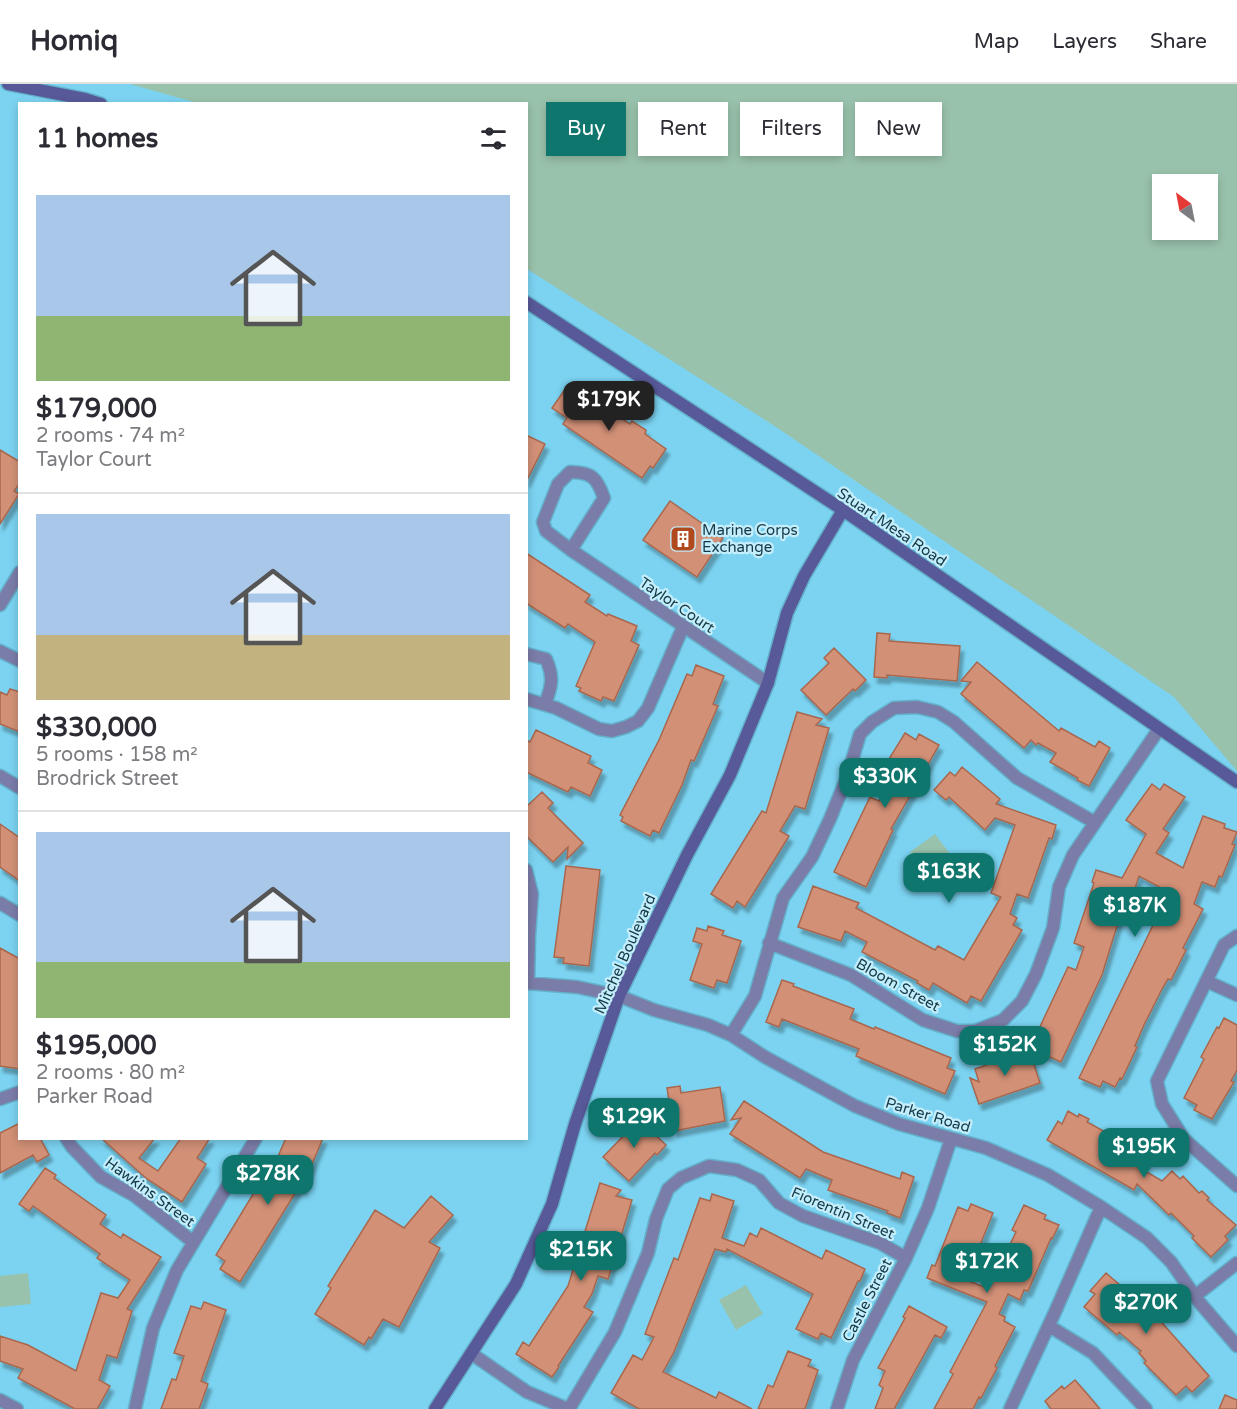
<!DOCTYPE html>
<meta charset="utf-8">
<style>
:root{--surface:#fff;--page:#f7f7f7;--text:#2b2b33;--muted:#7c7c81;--line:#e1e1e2;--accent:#0f766e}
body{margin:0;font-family:"Varela Round",sans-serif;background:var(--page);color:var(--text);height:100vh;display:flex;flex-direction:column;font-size:22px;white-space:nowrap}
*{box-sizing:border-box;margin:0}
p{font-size:20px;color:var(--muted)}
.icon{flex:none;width:33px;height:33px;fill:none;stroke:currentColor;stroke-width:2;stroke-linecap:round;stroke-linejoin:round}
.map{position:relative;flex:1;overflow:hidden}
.sheet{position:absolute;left:18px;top:18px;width:510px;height:1038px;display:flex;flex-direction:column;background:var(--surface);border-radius:0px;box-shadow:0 3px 9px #0003}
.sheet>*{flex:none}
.guide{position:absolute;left:546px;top:18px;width:570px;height:54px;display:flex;gap:12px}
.needle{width:39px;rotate:328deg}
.fabs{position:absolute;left:1152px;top:90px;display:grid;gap:12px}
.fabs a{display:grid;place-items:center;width:66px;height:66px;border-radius:0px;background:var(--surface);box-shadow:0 3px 9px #0003;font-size:30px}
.price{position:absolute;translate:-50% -51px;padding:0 14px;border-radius:12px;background:var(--accent);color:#fff;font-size:20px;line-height:39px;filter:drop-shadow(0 2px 3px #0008)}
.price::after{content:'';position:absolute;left:50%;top:36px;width:18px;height:14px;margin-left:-9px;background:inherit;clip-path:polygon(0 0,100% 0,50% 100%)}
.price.active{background:#222;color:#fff}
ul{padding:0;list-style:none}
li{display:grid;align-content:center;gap:12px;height:318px;padding:0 18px}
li+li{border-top:2px solid var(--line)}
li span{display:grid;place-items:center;height:186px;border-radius:0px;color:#555}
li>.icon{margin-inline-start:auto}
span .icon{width:108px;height:108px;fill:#fffc;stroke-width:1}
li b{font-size:26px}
h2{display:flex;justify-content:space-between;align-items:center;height:72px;padding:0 18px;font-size:26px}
.tag{padding:0 21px;border-radius:0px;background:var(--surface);box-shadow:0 3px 9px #0003;font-size:21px;line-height:54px}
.tag.active{background:var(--accent);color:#fff}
header{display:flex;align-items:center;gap:36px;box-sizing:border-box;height:84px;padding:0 30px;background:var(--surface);border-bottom:2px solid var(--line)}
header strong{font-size:28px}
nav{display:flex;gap:33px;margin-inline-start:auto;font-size:21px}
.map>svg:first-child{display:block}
.green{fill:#99c2ac;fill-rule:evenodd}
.building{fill:#d29077;stroke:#a9674d;stroke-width:1.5;filter:url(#shadow)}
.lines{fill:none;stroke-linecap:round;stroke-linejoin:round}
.street-casing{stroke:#64b1cb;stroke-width:15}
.secondary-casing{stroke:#64b1cb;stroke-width:15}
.street{stroke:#7b7da9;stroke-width:12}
.secondary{stroke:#585999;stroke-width:12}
.labels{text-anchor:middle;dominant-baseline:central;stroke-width:4.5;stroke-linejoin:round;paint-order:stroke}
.street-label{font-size:15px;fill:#133945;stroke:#c4eefc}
.poi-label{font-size:15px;fill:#133945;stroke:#c4eefc;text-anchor:start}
</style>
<header>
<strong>Homiq</strong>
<nav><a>Map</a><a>Layers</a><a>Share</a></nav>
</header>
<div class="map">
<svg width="1237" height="1325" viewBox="0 0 1237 1325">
<defs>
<filter id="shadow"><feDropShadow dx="3.5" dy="6" stdDeviation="1.5" flood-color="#0004"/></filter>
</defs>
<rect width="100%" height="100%" fill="#7bd3f1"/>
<path class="green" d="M130 0H1237V687L1174 613 773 341 527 185 526 20 197 19ZM1162 100H1208V146H1162Z
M935 750 953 774 928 793 910 768Z
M28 1189 31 1220 0 1223V1192Z
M746 1201 763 1230 736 1246 719 1216Z"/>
<path class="building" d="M568 301 630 340 632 337 646 346 645 350 666 365 653 384 650 382 642 394 563 340 567 334 552 324Z
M526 351 545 360 526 398Z
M0 366 20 378V399L14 407 19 410 0 440Z
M670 417 723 454 697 493 643 456Z
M526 469 590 511 585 518 607 532 608 530 637 542 631 557 639 561 614 617 603 613 601 617 579 607 581 604 576 602 595 558 568 540 565 544 526 519Z
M877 549 890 550 889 557 960 562 957 597 887 591V594L874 593Z
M834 564 866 596 855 607 853 605 826 631 801 606 829 579 824 574Z
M977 578 1059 647 1061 644 1095 663 1099 657 1110 664 1089 702 1077 696 1078 694 1050 678 1056 669 1038 659 1036 661 1031 656 1024 664 961 610 971 598 961 597Z
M696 581 724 592 713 620 718 622 694 677 691 676 682 701 659 749 653 746 650 752 621 737 623 733 620 731 659 656 687 590 692 592Z
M10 605 20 608V648L0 640V608L7 611Z
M797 628 822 635 816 641 829 644 805 725 795 722 780 747 789 752 745 823 737 817 733 824 711 810 762 727 766 729Z
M536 646 591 672 588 679 602 686 590 712 571 703 568 708 526 688V656L530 658Z
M905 649 916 656 919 650 939 661 891 745 893 746 866 803 834 788 870 713 879 717 891 693 881 688Z
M962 683 1000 715 996 720 1056 741 1052 755 1049 754 1028 814 1017 810 1010 830 1017 834 1013 841 1022 846 981 917 971 912 967 919 933 899 929 906 917 899 918 897 862 868 867 858 845 847 841 857 798 843 813 802 859 819 856 824 935 866 938 862 964 876 1001 813 991 809 1015 741 995 734 985 746 949 713 946 716 934 706 950 688 955 692Z
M1152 700 1160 706 1164 700 1185 713 1163 745 1169 749 1156 769 1183 784 1203 732 1225 740 1224 744 1237 748 1232 760 1235 761 1222 793 1219 792 1215 803 1202 798 1194 820 1203 825 1183 864 1186 866 1171 896 1168 895 1162 905 1144 941 1135 962 1137 963 1122 995 1120 994 1115 1003 1103 997 1100 1003 1079 994 1169 808 1139 792 1133 811 1127 809 1102 891 1061 978 1030 964 1068 883 1076 886 1084 863 1074 859 1094 799 1092 798 1096 786 1122 794 1146 750 1126 736Z
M542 708 553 719 548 724 583 759 567 775 568 763 553 778 526 752V723Z
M0 740 20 754V797L0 783Z
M566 782 600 786 589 882 563 879 564 874 554 873Z
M708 842 724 847 722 851 741 857 727 899 717 896 714 904 690 896 702 860 693 857 697 844 707 847Z
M0 864 20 875V985L0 982Z
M782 896 794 900 793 902 854 925 850 935 874 945 875 943 951 974 947 984 955 987 945 1010 856 972 859 965 782 935 779 943 766 938Z
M1224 934 1237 941V986L1231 997 1234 998 1212 1035 1194 1026 1197 1021 1184 1014 1204 975 1201 973 1217 943 1219 944Z
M1029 966 1040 999 979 1020 970 994 979 998 975 985Z
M680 1002 681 1009 720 1003 725 1037 674 1047 667 1004Z
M744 1017 823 1068 900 1095 902 1088 914 1093 900 1134 887 1129 888 1127 828 1106 832 1096 806 1085 800 1094 730 1050 741 1034 731 1036Z
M1068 1027 1078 1033 1079 1030 1089 1035 1087 1038 1107 1049 1109 1046 1139 1063 1137 1066 1146 1072 1140 1084 1162 1097 1172 1087 1180 1095 1183 1092 1199 1109 1202 1107 1209 1114 1207 1116 1236 1141 1225 1152 1228 1156 1211 1173 1192 1154 1194 1152 1171 1129 1169 1131 1137 1100 1134 1106 1047 1056 1058 1037 1062 1040Z
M634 1031 666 1061 657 1071 655 1069 629 1097 603 1073 630 1045 625 1041Z
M20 1039V1054H40L49 1071 37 1078 33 1071 0 1089V1049Z
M101 1054H155L139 1074 158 1087 181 1054H210L197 1074 206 1080 182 1118 147 1095Z
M286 1054H323L302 1104 299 1103 240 1198 220 1185 225 1177 216 1171 258 1102 267 1108 280 1087 273 1084Z
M45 1084 56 1091 54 1094 106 1131 100 1140 121 1154 123 1150 161 1173 127 1225 132 1227 117 1274 107 1271 99 1296 110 1302 97 1325H75L18 1294 23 1285 0 1277V1252L28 1261 76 1287 101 1209 118 1214 130 1196 97 1174 100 1170 33 1122 29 1127 19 1120Z
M600 1099 621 1106 616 1112 632 1116 608 1195 598 1192 592 1210 584 1223 593 1228 558 1282 559 1283 552 1293 516 1270 523 1258 529 1262 568 1202Z
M712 1110 734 1117 722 1154 744 1162 750 1149 757 1153 761 1144 822 1175 826 1166 865 1185 860 1197H858L831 1254 821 1249 818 1255 796 1245 813 1210 727 1165 726 1168 715 1165 674 1268 663 1288 716 1314 719 1308 752 1325H639L611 1309 633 1271 642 1276 654 1253 645 1250 674 1174 678 1176 700 1114 710 1117Z
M431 1112 453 1131 429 1158 440 1164 399 1243 383 1235 371 1255 369 1253 364 1261 315 1230 331 1204 328 1202 375 1126 404 1144Z
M971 1120 993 1129 966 1196 987 1204 1000 1176 1002 1177 1016 1148 1012 1146 1024 1121 1046 1131 1044 1135 1059 1141 1052 1155 1051 1154 1028 1207 1024 1206 1020 1216 1008 1210 999 1230 1005 1233 1004 1237 1015 1243 995 1282 997 1284 981 1314 979 1313 973 1325H934L953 1290 950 1288 987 1218 927 1194 932 1181 935 1182 958 1123 968 1127Z
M1106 1189 1156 1232 1209 1292 1192 1308 1186 1302 1176 1311 1144 1279 1146 1277 1139 1269 1141 1267 1119 1248 1117 1251 1084 1223 1095 1210 1090 1207Z
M204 1218 226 1226 201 1297 208 1300 199 1325H161L172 1295 176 1296 184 1272 174 1269 191 1222 201 1225Z
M909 1222 947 1243 941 1254 935 1251 894 1325H875L883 1304 879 1301 885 1287 878 1284 905 1234 903 1233Z
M788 1267 811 1276 808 1282 818 1286 805 1325H758L768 1301 773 1303Z
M1075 1296 1089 1312 1100 1325H1051L1045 1317 1062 1302 1064 1305Z
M1225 1311 1237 1316V1325H1219Z"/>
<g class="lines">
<g class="street-casing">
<path id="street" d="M571 466 604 414C597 394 592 388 570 388L558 400 543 438 546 447 571 466 768 599
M0 521 20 488
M0 567 20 577
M526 570 546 575C554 593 552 602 545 620
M526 615 556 624 599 645 612 647 626 643 638 637 648 624 683 543
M0 692 20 704
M526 786 532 810 529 852 528 899
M0 819 20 831
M1237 852 1224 861 1157 997 1162 1020 1184 1055 1237 1102
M769 859 851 891 923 936 957 947H975L1003 936 1022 917 1036 890 1053 844 1059 803 1073 771 1159 645
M1206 897 1237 911
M526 899 577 903 619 912 654 926 708 941 731 951 765 973 855 1022 899 1040 986 1064 1048 1091 1101 1123 1147 1154 1171 1178 1200 1219 1237 1262
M731 951 755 912 783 814 812 773 830 735 847 693 860 650 872 638 894 624 917 623 938 628 954 638 1017 694 1094 738
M0 1015 20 1008
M66 1054 72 1063 101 1093 135 1112 193 1158
M1195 1212 1237 1179
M1049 1242 1093 1269 1146 1325
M472 1270 527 1308 568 1325
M0 1316 17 1325
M135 1325 153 1244 177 1186 256 1054
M569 1325 615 1248 648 1169 656 1135 668 1105 681 1094 709 1082 737 1086 759 1096 779 1119 803 1132 880 1159 906 1174
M837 1325 853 1276 906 1174 928 1124 951 1055
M1010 1325 1055 1228 1101 1123"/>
</g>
<g class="secondary-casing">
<path id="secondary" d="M8 0 85 15 101 20
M526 218 843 426 1237 698
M435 1325 516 1200 552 1120 575 1040 619 912 687 771 730 691 768 599 787 529 804 492 843 426"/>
</g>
<use href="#street" class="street"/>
<use href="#secondary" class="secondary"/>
</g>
<defs>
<g id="building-square" transform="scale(1.35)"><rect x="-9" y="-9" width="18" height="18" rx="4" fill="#b04a1e" stroke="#c4eefc"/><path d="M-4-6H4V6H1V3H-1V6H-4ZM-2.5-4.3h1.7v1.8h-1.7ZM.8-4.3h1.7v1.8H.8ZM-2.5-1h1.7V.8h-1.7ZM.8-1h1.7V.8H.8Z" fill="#fff"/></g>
</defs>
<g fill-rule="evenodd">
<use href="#building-square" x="683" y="455"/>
</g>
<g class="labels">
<g class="street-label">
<text transform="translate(892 443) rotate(34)">Stuart Mesa Road</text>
<text transform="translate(677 521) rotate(34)">Taylor Court</text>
<text transform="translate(625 870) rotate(-66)">Mitchel Boulevard</text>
<text transform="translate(898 901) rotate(29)">Bloom Street</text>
<text transform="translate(928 1031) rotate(17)">Parker Road</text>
<text transform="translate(150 1108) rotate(36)">Hawkins Street</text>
<text transform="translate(843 1129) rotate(23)">Fiorentin Street</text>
<text transform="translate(867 1216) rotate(-63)">Castle Street</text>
</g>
<g class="poi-label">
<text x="702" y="446">Marine Corps<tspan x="702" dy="17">Exchange</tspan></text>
</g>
</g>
</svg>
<div class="fabs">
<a><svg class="needle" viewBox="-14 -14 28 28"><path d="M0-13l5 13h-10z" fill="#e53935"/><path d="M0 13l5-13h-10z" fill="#7c7c81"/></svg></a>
</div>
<b class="price active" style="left:609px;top:348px">$179K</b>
<b class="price" style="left:885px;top:725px">$330K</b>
<b class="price" style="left:949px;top:820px">$163K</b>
<b class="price" style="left:1135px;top:854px">$187K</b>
<b class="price" style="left:1005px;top:993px">$152K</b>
<b class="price" style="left:634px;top:1065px">$129K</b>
<b class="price" style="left:1144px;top:1095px">$195K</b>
<b class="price" style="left:268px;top:1122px">$278K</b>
<b class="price" style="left:581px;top:1198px">$215K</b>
<b class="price" style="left:987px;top:1210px">$172K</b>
<b class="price" style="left:1146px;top:1251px">$270K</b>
<div class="guide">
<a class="tag active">Buy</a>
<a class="tag">Rent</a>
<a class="tag">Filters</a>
<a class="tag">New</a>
</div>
<section class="sheet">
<h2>11 homes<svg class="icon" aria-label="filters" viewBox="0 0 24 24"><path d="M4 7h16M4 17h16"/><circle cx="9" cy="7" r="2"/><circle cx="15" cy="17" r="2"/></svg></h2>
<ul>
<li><span style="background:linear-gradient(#a9c7e8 65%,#8fb573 0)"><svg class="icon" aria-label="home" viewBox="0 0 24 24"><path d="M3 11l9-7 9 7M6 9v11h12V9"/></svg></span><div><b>$179,000</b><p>2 rooms · 74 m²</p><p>Taylor Court</p></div></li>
<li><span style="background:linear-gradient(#a9c7e8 65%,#c2b280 0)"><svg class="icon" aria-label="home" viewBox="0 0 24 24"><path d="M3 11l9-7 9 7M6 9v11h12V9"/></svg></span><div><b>$330,000</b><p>5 rooms · 158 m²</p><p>Brodrick Street</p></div></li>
<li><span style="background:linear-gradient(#a9c7e8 70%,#8fb573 0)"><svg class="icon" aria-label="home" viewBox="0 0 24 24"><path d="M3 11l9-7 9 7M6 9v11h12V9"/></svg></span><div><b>$195,000</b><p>2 rooms · 80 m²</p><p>Parker Road</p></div></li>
</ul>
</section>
</div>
